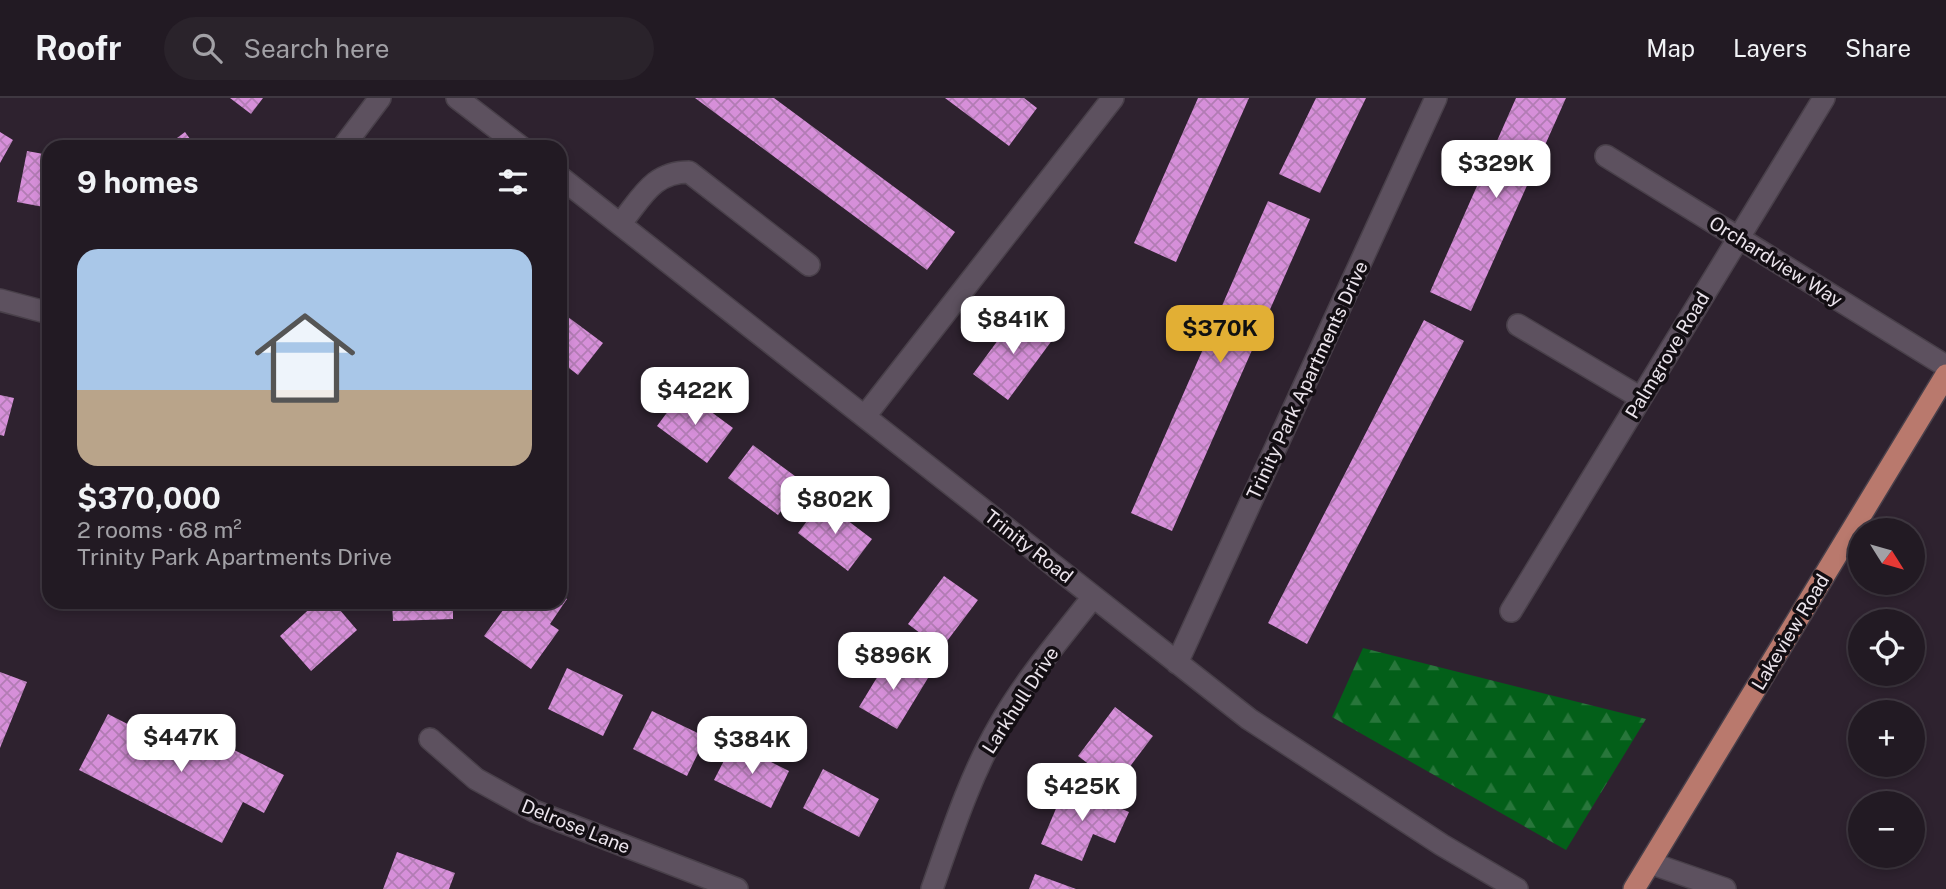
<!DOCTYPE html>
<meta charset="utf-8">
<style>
:root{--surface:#221a23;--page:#2a232b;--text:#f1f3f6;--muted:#a2a1a6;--line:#3f3841;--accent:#e2af34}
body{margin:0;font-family:"Public Sans",sans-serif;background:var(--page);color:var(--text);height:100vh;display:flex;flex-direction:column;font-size:26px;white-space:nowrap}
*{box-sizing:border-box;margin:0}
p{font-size:23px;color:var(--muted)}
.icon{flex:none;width:38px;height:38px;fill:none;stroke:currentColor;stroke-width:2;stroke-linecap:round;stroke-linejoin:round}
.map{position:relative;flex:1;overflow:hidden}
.details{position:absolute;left:42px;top:42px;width:525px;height:469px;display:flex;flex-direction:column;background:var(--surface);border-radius:21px;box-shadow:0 4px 10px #0003,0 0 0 2px var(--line)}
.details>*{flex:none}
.needle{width:46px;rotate:127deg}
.controls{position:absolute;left:1848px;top:420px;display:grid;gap:14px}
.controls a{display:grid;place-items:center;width:77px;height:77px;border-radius:50%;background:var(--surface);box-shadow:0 4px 10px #0003,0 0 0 2px var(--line);font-size:35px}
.price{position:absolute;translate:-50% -60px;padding:0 16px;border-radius:14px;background:#fff;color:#222;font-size:23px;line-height:46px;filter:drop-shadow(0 2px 4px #0008)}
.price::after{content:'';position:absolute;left:50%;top:42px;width:21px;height:16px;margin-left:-10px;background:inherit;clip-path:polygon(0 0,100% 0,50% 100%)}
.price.current{background:var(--accent);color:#111}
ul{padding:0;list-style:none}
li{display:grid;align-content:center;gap:14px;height:371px;padding:0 35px}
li+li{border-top:2px solid var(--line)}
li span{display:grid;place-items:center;height:217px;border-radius:21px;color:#555}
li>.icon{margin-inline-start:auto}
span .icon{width:126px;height:126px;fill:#fffc;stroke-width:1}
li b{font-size:30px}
h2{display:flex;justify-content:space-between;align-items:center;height:84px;padding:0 35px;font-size:30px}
header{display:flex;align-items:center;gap:42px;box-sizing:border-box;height:98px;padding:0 35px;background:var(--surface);border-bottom:2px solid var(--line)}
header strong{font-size:33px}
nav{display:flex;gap:38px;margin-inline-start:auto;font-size:24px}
.search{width:490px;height:63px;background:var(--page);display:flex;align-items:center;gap:18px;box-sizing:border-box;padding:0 24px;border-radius:38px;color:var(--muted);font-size:26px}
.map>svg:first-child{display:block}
.forest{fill:url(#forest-firs)}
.building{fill:url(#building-cross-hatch)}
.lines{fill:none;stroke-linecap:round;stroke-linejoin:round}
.minor-casing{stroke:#49404a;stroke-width:24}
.major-casing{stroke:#49404a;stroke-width:24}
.minor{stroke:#5d515f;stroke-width:21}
.major{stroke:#b9796d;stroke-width:21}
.labels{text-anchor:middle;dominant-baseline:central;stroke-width:7;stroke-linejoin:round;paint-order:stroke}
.street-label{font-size:19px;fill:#ebe4ec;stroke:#130e13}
</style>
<header>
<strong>Roofr</strong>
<div class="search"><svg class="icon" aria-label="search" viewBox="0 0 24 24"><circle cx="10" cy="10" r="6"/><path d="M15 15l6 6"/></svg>Search here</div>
<nav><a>Map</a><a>Layers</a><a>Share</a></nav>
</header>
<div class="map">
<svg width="1946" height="791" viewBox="0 0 1946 791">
<defs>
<pattern id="forest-firs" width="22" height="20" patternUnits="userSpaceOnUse" patternTransform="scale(1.75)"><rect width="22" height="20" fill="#035f19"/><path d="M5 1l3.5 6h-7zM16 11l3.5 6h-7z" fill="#28763b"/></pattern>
<pattern id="building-cross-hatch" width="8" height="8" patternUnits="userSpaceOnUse" patternTransform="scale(1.75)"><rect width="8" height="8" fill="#d68fd9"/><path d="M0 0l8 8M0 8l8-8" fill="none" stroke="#b27cb4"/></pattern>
</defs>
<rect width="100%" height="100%" fill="#2e222f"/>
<path class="forest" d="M1363 550 1646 621 1566 752 1332 619Z"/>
<path class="building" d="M230 0H263L251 16Z
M695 0H774L955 134 927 172Z
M945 0H1024L1037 10 1009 48Z
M1198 0H1249L1176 164 1134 145Z
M1316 0H1366L1320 95 1279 76Z
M1516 0H1566L1471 213 1430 194Z
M0 34 13 42 0 65Z
M185 34 196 49H165Z
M27 53 49 57V110L17 104Z
M1268 103 1310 121 1172 433 1131 415Z
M560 213 603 245 578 277 560 263Z
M1018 215 1053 241 1008 302 973 276Z
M1424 222 1464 243 1307 546 1268 525Z
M683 293 733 330 707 365 657 328Z
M0 297 14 300 4 338 0 337Z
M753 347 803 384 778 417 728 380Z
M822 403 872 441 848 473 798 435Z
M944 478 978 502 941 551 908 526Z
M560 496 567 501 550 526 559 532 531 571 484 538 509 504H560Z
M317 504H333L357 532 311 573 280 538Z
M392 504H453V521L393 523Z
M890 558 928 580 897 631 859 609Z
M567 570 623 597 603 638 548 611Z
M0 574 27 584 0 650Z
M1115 609 1153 638 1116 687 1078 658Z
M652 613 706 639 687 678 633 651Z
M108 616 153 639 165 617 284 677 264 715 243 704 222 745 79 672Z
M733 645 789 673 771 710 714 682Z
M823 671 879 701 859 739 803 710Z
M1066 687 1129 714 1115 745 1093 736 1082 763 1041 746Z
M397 754 455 775 449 791H383Z
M1035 776 1076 791H1029Z"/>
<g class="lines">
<g class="minor-casing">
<path id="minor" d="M457 0 521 49
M343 49 380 0
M1606 58 1946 268
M560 79 1249 621 1442 747 1517 791
M620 126C642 100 652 74 689 74L809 167
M0 202 49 215
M1518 227 1641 300
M865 318 1113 0
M1511 513 1824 0
M1177 565 1436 0
M430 641 476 681 534 713 737 791
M1650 765 1725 791
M932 791C951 737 970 678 999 628 1025 582 1060 541 1093 499"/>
</g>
<g class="major-casing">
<path id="major" d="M1634 791 1946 277"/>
</g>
<use href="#minor" class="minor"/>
<use href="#major" class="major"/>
</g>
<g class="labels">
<g class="street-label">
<text transform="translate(1776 163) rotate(32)">Orchardview Way</text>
<text transform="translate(1667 257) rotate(-59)">Palmgrove Road</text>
<text transform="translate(1307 282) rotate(-65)">Trinity Park Apartments Drive</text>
<text transform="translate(1029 448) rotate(38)">Trinity Road</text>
<text transform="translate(1790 534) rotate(-59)">Lakeview Road</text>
<text transform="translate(1020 602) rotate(-57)">Larkhull Drive</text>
<text transform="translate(576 728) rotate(22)">Delrose Lane</text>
</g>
</g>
</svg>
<div class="controls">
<a><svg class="needle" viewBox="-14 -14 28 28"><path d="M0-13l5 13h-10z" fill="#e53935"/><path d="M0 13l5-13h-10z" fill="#a2a1a6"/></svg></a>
<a><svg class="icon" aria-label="locate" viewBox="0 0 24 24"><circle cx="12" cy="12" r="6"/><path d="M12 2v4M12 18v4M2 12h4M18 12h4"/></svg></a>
<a>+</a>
<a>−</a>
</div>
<b class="price" style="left:1496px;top:102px">$329K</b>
<b class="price" style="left:1013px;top:258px">$841K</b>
<b class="price current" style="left:1220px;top:267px">$370K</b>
<b class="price" style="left:695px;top:329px">$422K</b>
<b class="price" style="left:835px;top:438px">$802K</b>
<b class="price" style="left:893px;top:594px">$896K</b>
<b class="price" style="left:181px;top:676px">$447K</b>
<b class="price" style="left:752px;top:678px">$384K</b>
<b class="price" style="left:1082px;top:725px">$425K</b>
<section class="details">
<h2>9 homes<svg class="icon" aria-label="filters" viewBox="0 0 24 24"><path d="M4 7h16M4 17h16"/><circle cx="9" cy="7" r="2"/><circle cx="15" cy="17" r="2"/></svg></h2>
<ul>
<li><span style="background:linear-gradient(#a9c7e8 65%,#b9a48a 0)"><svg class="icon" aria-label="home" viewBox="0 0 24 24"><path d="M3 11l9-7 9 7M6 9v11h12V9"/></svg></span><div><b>$370,000</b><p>2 rooms · 68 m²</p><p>Trinity Park Apartments Drive</p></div></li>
</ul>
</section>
</div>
